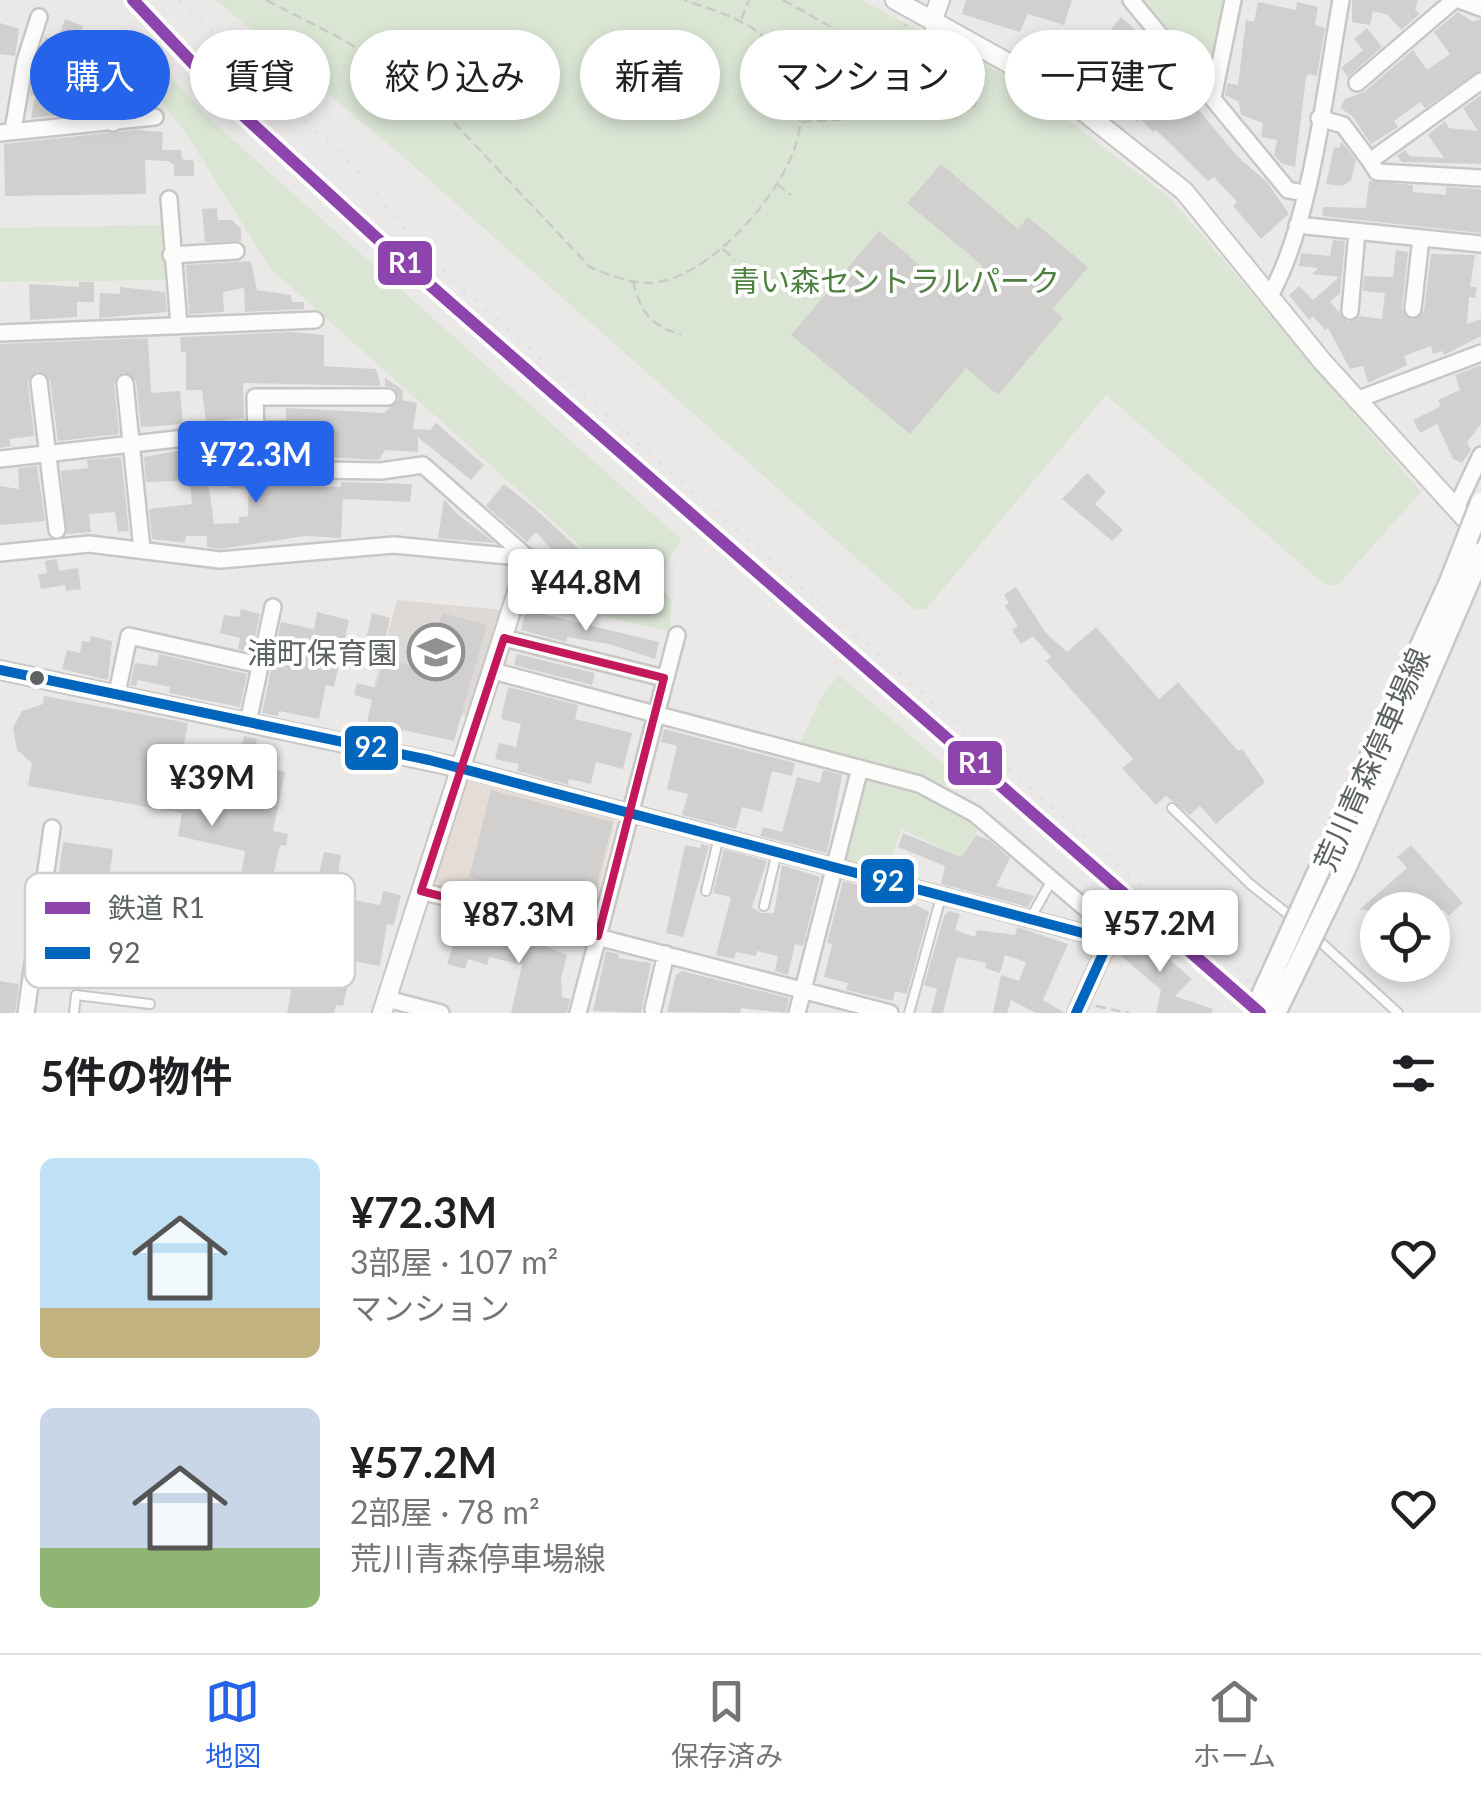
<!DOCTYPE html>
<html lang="ja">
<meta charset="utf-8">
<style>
:root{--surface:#fff;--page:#f6f6f6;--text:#202124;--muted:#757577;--line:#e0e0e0;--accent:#2563eb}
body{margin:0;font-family:Lato,"Noto Sans JP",sans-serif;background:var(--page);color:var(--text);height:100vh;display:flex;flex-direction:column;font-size:38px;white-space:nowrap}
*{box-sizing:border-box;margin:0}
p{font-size:32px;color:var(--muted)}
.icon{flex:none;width:55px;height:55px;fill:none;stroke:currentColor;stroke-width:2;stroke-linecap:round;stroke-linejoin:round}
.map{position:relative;height:1013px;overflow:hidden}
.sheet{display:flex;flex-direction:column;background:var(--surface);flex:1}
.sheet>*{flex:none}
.hud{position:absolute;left:30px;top:30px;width:1422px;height:90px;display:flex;gap:20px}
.fabs{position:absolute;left:1360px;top:892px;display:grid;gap:20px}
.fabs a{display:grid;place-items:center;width:90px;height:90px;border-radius:50%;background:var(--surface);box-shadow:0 5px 15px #0003;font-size:50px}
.price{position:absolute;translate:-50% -85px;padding:0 22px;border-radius:10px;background:#fff;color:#222;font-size:32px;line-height:65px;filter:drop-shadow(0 2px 5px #0008)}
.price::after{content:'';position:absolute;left:50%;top:60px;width:30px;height:22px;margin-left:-15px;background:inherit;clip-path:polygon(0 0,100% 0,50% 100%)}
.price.selected{background:var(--accent);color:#fff}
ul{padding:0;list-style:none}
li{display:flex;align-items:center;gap:30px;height:250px;padding:0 40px}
li span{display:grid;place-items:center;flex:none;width:280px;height:200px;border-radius:15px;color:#555}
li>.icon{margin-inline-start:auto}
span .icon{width:120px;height:120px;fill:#fffc;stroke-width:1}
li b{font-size:42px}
h2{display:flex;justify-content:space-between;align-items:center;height:120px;padding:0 40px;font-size:42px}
.chip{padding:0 35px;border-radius:45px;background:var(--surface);box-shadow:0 5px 15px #0003;font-size:35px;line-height:90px}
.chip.selected{background:var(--accent);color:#fff}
.menu{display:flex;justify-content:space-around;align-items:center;height:140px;border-top:2px solid var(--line);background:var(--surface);font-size:28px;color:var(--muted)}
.menu a{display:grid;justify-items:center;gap:5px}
.menu .selected{color:var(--accent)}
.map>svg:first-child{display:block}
.commercial{fill:#e4dcd5}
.education{fill:#ddd9d7}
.green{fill:#dae5d4}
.building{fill:#d2d0cf}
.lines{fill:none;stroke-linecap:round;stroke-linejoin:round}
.service-casing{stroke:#c8c7c6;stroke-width:12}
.minor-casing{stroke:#c8c7c6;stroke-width:20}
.tertiary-casing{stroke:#c8c7c6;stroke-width:22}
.path{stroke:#c7ccc9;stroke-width:2.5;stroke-dasharray:10 5;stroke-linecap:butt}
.service{stroke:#fcfcfb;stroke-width:8}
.minor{stroke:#fcfcfb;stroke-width:15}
.tertiary{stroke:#fcfcfb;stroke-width:18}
.rail{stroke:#e2e1e1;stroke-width:4;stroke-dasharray:2.5 12;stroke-linecap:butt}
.secondary-bridge-casing{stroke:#c7c7c7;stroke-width:25;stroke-linecap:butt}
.secondary-bridge{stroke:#fcfcfb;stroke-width:20}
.bus-1-casing{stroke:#fff;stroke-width:18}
.bus-1{stroke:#0065bd;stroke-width:10}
.rail-1-casing{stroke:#fff;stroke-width:20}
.rail-1{stroke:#8e44ad;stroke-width:12}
.marked{fill:none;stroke:#c2185b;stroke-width:8;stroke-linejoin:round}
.bus-dot{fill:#5d6263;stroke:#fff;stroke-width:4}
.labels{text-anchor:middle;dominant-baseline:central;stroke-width:8;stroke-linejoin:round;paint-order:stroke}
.park-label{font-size:30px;fill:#4f7f40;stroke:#fff}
.poi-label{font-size:30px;fill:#5d6263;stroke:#fff;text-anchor:end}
.street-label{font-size:30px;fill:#5d6263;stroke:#fff}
.key{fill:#fff;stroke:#ced0d0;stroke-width:2.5}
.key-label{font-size:28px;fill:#5d6263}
.line-badge{stroke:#fff;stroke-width:4}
.badge-label{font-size:28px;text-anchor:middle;font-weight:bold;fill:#fff}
</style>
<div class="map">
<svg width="1481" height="1013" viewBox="0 0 1481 1013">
<rect width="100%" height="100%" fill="#ebe9e7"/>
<path class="commercial" d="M472 780 616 817 590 926 439 888 435 876 465 784Z"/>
<path class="education" d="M397 600 502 610 467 716 372 694Z"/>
<path class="green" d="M216 0H861L1016 80 1171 199 1421 492 1338 585H1325L1106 395 926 609 915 610 400 154Z
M1144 0H1227L1212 73 1203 75Z
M141 46 215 124 682 540 652 582 671 599 670 632 527 597 537 568 595 580 601 571 575 541 270 268 187 135 127 57Z
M162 225 168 280 0 282V228Z
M839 675 958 776 947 786 799 744 823 694Z
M864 780 889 781 981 826 960 857 902 829 884 875 846 864 843 861Z"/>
<path class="building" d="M966 0H1072L1064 25 1028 14 1020 32 962 14Z
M1352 0H1418L1415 9 1420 14 1401 30 1388 15 1373 11 1370 25 1352 22Z
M1258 2 1296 10 1297 2 1318 7 1315 25 1325 28 1317 76 1308 74 1306 78 1295 167 1281 163 1274 155 1277 140 1261 137 1263 123 1241 115 1239 102 1225 95 1228 83 1238 85 1246 20 1254 22Z
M1458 12 1473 22 1481 19V70L1425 108 1420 102 1394 121 1398 127 1371 144 1352 116 1340 108 1345 99 1364 92 1413 50 1427 70 1450 54 1434 32Z
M1121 17 1150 43 1138 57 1108 33Z
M65 19 83 26 71 59 125 60 126 70 134 69 135 92 149 97 150 106 124 109 123 79 112 73 103 79 102 111 31 118 35 96 30 95 45 37 57 40Z
M0 23 19 29 15 56 0 54Z
M1367 28 1382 47 1348 77 1341 68 1363 50 1354 39Z
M1161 65 1238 157 1267 182 1289 214 1261 239 1233 206 1237 202 1214 177 1208 181 1156 130 1153 132 1140 119 1137 122 1126 109 1148 89 1145 85Z
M1481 95V164L1402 162 1397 156 1405 150 1410 156 1444 158 1428 135 1445 121 1449 128 1478 131 1463 108Z
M136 130 163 132 162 150H181L182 159 194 161V176H174V165L168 161 145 160 146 194 5 196 4 144Z
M1341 141 1356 160 1351 180 1343 186 1326 184 1334 147 1340 148Z
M941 164 1018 229 1028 217 1088 267 1053 309 1063 318 998 395 966 368 910 434 791 335 879 231 939 281 947 272 965 288 983 266 907 203Z
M1369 181 1413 185V192L1446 195V187L1481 189V233L1322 216 1323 207 1366 208Z
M217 208 218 220H232L241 229V241L205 242 202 209Z
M1333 240 1345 241 1340 293 1330 302 1348 322 1360 316 1382 319 1385 293 1363 291 1364 276 1393 277 1396 250 1408 252 1402 309 1413 320 1424 311 1431 254 1475 255 1470 287H1477L1475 298 1469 297 1467 324 1481 319V336L1444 355 1443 351 1433 354 1431 346 1404 356 1407 365 1368 383 1363 366 1350 369 1328 328 1325 330 1313 316 1309 320 1289 295 1299 286 1313 300 1339 277 1312 274 1318 268 1299 266 1301 253 1330 256Z
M251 261 257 290 291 295 292 302H304V309L245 312 244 288 223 292 224 312 189 314 186 265Z
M79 282H94V302H77V317L30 320 29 284 79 287Z
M120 287 165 292 167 312 99 318 100 293 120 294Z
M293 332 324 335V366L376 369 381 386 243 383 244 418 206 422 202 390H186V352H181L180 337Z
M148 338 151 393 180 391 183 424 141 427 136 381 123 372 114 383 119 434 58 441 50 380 37 371 28 382 34 436 9 439 11 446 0 448V344Z
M1481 365V424L1467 442 1471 450 1462 463 1453 459 1437 424 1420 433 1413 420 1441 406 1438 400 1460 390 1455 375Z
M385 378 403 390 402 400 417 403 413 429 430 430 436 423 484 465 471 480 418 437V452L385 450 379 460 268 454 267 420H286V408L384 413 399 398 394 388 385 386Z
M245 442 244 489 229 488 230 444Z
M182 450 204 451 214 524 239 523V517L248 516 249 481H314V487H341V482L412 484 410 502 343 499 341 538 305 536 220 549 207 547V536H186L185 543 152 539 149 509 192 504 190 481 146 482 144 457Z
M121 457 129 531 118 532 115 512 89 514 91 532 67 534 61 471 88 468 87 460Z
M37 466 45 521 0 525V486L19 489 18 468Z
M1087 473 1106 492 1095 504 1123 530 1112 541 1062 499Z
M504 484 533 507 593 562 580 574 567 571 570 558 557 556 536 532 527 542 486 506Z
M444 499 457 514 495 543 438 538Z
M57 559 59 571 78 568 81 589 66 591 65 585 41 589 38 575 47 573 45 561Z
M1016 587 1046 633 1067 652 1096 627 1159 699 1178 682 1238 751 1242 749 1265 782 1216 824 1200 806 1190 815 1166 796 1156 805 1122 768 1133 759 1046 661 1051 657 1033 636 1021 644 1012 630 1018 626 1005 606 1009 603 1004 595Z
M241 609 260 614 252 652 238 649 240 638 220 633 224 615 239 617Z
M526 610 659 642 655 659 609 644 567 637 566 642 521 630Z
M317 612 349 620 334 687 326 685 319 719 279 711 278 716 262 713 281 622 314 629Z
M372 613 390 618 386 636 396 638 392 654 364 648Z
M443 613 487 625 454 741 403 730 400 740 365 732 372 700 354 695 357 683 376 688 384 659 429 670 441 638 434 636Z
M91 636 112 641 108 680 62 669 67 650 80 653 82 641 89 642Z
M159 654 247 674 240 707 169 693 170 687 138 680 136 686 130 685 135 663 157 666Z
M517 654 595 673 592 685 514 665Z
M508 687 578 705 575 719 632 733 623 769 596 762 591 784 569 779 568 785 517 771 519 764 495 759 499 743 516 747 521 724 501 719Z
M44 696 188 723 183 750 238 762 244 736 257 739 251 764 285 772 273 831 288 834 286 846 280 845 271 885 315 893 324 852 341 855 338 874 348 876 344 898 380 905 383 891 401 895 394 925 387 924 380 966 353 961 343 1006 336 1005 334 1013H287L298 954 289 952 293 930 266 925 262 949 251 946 255 923 234 919 245 851 178 836 182 813 28 786 32 763 17 750 13 728 22 711 43 704Z
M664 729 795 763 792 776 772 771 762 812 742 807 736 829 682 815 688 794 667 789 677 746 661 742Z
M823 770 842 775 827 853 760 836 763 827 782 832 797 777 820 783Z
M491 790 613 822 591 908 469 877Z
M903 833 961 857 976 835 989 840 1010 858 996 886 1034 896 1028 907 941 884 945 866 898 847Z
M63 842 113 849 98 964 48 958Z
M701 844 709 846 683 937 666 933 685 845 700 848Z
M1411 845 1463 903 1449 916 1444 910H1378V922L1367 910H1359L1407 868 1397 857Z
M724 849 767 861 752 907 761 913H774L782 865 820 877 803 946 795 944 788 975 775 971 778 956 757 951 756 956 736 952 734 959 716 955 731 897 713 893Z
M843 881 899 896 929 912 907 994 895 991 893 1001 846 990 848 983 824 977 832 944 827 943Z
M949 911 960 914 955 930 975 937 977 930 1015 935 1017 927 1068 944 1043 1000 1065 1013H1036L1011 1000 1007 1013H993L1001 975 1019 981 1026 962 1005 955 1000 973 985 968 987 963 957 957 943 1013H931L937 989 924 985 944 916Z
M489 920 538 933 536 942 567 955 561 978 562 997 570 999 567 1013H511L522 965 489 957 487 965 468 959 465 969 447 964 457 933 483 941Z
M1127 931 1145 938 1192 979 1175 996 1213 1009 1212 1013H1156L1161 990 1119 954Z
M606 951 619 954 618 958 651 963 641 1013 593 1011Z
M682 971 789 998 786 1013 741 1008 740 1013 667 1012 676 975Z
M0 981 19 984 15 1013H0Z"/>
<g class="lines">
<g class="service-casing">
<path id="service" d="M931 24 924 58 930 68 971 102
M1172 808 1250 884 1294 919
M706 891 719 837
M764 906 777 852
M1030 919 1052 880
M1316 938 1398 1013
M74 1013 76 995 150 1004
M909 1013 941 897"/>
</g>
<g class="minor-casing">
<path id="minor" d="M1131 0 1288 190 1304 193
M1459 0 1481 8
M1357 83 1454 0
M1213 98 1233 0
M1116 102 1164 43
M1319 118 1343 125 1370 161 1481 81
M113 123V84
M13 130 25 61 39 17
M0 133 155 117
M1370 161 1377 172 1481 178
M169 199 179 326
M1297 225 1481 244
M171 255 236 251
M1269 297C1311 226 1326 83 1341 0
M1413 309 1421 238
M1350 311 1357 232
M0 333 315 320
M39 382 57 530
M125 383 142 549
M388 397H255L257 469 381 471 423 465 528 558
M1356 400 1481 353
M0 459 255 430
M1456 508 1481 455
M0 553 89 544 220 560 394 545 528 558
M504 638 664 678
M493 671 919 784 975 814 1098 919V937
M117 693 129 636 260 665
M248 722 273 607
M461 768 1098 937 1107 945 1076 1013
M421 891 890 1013
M387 999 441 1013
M653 1009 666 954
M26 1013 52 828
M578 1013 677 635
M797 1013 860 768"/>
</g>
<g class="tertiary-casing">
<path id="tertiary" d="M895 0 1055 89 1184 191 1322 361 1481 536
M933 19 940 0
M0 670 461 768
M382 1013 528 558"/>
</g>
<path class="path" d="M266 0 344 40 412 85 445 113 590 267C609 275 629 283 650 283 710 281 796 182 800 124 802 101 791 69 778 51 755 21 717 12 684 0
M783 0 833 28 882 66 906 24
M741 19 749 0
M802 122 850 119 881 69
M777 184 791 195
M723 249 735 260
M633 281C640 310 650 327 681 334
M1096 1006 1129 1013"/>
<use href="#service" class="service"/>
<use href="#minor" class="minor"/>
<use href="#tertiary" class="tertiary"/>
<path class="rail" d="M180 0 360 173 418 246 458 285 1286 1013"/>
<g class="secondary-bridge-casing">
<path id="secondary-bridge" d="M1254 1013 1450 582 1481 503
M1275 1013 1345 869 1481 553"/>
</g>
<use href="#secondary-bridge" class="secondary-bridge"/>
<g class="bus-1-casing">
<path id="bus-1" d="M0 670 429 760 1098 937 1107 945 1076 1013"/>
</g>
<use href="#bus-1" class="bus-1"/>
<g class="rail-1-casing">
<path id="rail-1" d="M133 0 234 107 382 243 1260 1013"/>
</g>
<use href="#rail-1" class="rail-1"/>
</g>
<path class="marked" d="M504 638 664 678 598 936 421 891Z"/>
<defs>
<g id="school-ring" transform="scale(2.875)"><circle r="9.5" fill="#fff" stroke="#8f9191" stroke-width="1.5"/><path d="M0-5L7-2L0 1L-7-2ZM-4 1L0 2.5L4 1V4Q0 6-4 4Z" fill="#8f9191"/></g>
</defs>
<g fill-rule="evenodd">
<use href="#school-ring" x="436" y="652"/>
</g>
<circle class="bus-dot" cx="37" cy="678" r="9"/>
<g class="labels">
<g class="park-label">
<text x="895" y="280">青い森セントラルパーク</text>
</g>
<g class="poi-label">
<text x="397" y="652">浦町保育園</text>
</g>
<g class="street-label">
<text transform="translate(1371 759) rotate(-66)">荒川青森停車場線</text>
</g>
</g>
<rect x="25" y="873" width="330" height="115" rx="15" class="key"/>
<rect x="45" y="902" width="45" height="12" fill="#8e44ad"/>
<rect x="45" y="947" width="45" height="12" fill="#0065bd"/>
<g class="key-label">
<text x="108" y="918">鉄道 R1</text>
<text x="108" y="963">92</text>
</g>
<g class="line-badge">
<rect x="376" y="239" width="58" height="48" rx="10" fill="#8e44ad"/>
<rect x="343" y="724" width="57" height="48" rx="10" fill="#0065bd"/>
<rect x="946" y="739" width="58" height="48" rx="10" fill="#8e44ad"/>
<rect x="859" y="857" width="57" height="48" rx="10" fill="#0065bd"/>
</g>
<g class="badge-label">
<text x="405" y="273">R1</text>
<text x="371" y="757">92</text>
<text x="975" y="773">R1</text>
<text x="888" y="891">92</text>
</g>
</svg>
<div class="fabs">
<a><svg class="icon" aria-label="locate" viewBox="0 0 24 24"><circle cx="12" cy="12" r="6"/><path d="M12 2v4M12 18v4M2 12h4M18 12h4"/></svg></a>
</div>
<b class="price selected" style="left:256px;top:506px">¥72.3M</b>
<b class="price" style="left:586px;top:634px">¥44.8M</b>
<b class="price" style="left:212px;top:829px">¥39M</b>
<b class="price" style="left:519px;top:966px">¥87.3M</b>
<b class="price" style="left:1160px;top:975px">¥57.2M</b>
<div class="hud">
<a class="chip selected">購入</a>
<a class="chip">賃貸</a>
<a class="chip">絞り込み</a>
<a class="chip">新着</a>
<a class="chip">マンション</a>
<a class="chip">一戸建て</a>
</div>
</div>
<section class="sheet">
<h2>5件の物件<svg class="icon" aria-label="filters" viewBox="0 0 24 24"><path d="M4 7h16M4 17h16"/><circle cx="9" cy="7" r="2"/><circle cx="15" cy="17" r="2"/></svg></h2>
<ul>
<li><span style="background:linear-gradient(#bfe0f5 75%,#c2b280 0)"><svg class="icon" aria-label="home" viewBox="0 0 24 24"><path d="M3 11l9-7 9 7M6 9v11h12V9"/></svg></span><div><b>¥72.3M</b><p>3部屋 · 107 m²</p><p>マンション</p></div><svg class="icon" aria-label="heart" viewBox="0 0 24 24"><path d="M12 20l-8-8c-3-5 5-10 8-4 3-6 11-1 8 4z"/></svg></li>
<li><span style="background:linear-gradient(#c9d6e8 70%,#8fb573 0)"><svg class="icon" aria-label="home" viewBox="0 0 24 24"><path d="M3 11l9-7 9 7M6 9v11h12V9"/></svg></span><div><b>¥57.2M</b><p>2部屋 · 78 m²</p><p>荒川青森停車場線</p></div><svg class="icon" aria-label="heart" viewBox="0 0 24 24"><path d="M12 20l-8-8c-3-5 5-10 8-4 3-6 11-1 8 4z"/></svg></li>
</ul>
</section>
<nav class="menu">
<a class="selected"><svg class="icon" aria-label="map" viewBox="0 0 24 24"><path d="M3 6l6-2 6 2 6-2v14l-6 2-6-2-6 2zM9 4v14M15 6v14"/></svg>地図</a>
<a><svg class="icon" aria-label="saved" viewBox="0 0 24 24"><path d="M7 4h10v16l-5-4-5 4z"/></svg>保存済み</a>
<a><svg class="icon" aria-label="home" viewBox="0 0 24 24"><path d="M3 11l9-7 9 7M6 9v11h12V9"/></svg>ホーム</a>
</nav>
